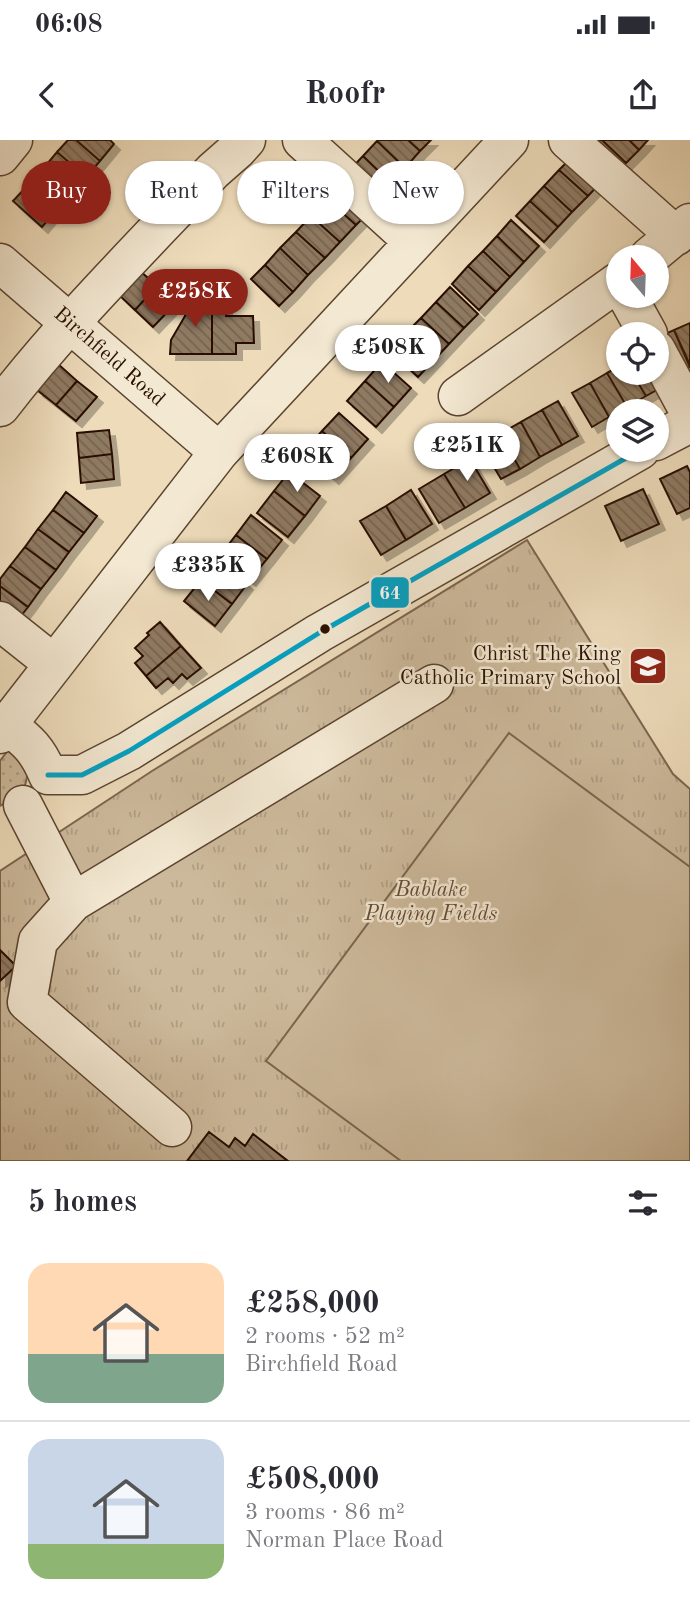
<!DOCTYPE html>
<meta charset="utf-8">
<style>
:root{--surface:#fff;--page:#f7f7f7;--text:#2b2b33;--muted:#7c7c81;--line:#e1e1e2;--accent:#8f2418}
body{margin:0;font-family:"Old Standard TT",serif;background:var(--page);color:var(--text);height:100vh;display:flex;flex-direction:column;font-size:26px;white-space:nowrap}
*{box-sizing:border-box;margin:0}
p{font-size:23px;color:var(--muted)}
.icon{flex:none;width:38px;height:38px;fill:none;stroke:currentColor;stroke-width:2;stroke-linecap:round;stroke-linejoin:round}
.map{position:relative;height:1021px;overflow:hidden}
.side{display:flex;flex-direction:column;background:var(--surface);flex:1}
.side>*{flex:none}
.hud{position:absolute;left:21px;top:21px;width:649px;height:63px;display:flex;gap:14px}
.needle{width:46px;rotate:341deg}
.controls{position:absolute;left:606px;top:105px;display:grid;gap:14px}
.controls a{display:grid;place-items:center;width:63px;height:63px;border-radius:50%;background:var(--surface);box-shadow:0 2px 5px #0004;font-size:35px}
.price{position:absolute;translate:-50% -60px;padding:0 16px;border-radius:24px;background:#fff;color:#222;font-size:23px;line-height:46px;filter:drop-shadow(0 2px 4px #0008)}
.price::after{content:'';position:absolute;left:50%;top:42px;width:21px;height:16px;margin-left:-10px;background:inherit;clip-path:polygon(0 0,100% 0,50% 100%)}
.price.active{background:var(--accent);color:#fff}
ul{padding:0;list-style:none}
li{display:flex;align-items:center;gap:21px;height:175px;padding:0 28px}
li+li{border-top:2px solid var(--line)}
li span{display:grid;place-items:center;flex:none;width:196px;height:140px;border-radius:21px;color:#555}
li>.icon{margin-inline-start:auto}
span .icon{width:84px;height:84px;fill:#fffc;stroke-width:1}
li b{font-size:30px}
h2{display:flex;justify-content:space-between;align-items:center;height:84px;padding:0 28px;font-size:30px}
.tag{padding:0 24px;border-radius:32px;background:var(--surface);box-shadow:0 2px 5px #0004;font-size:24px;line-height:63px}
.tag.active{background:var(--accent);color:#fff}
.status{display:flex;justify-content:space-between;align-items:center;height:49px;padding:0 35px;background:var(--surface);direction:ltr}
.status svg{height:19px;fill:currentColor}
header{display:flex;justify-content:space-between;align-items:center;height:91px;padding:0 28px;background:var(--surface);font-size:32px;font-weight:600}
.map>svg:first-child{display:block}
.grass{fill:url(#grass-dots);stroke:#7b654e;stroke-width:2}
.park{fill:url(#park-tufts);stroke:#7b654e;stroke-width:2}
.pitch{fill:#ccb99b;stroke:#7b654e;stroke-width:2}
.building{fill:url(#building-back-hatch);stroke:#2a1102;stroke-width:2;filter:url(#shadow)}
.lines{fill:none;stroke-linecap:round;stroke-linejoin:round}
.minor-casing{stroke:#5b4430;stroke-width:41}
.minor{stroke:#f3e8d2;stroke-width:38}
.bus-1-casing{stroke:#f3e8d2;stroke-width:10}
.bus-1{stroke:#02a1c4;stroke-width:5}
.bus-dot{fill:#2a1102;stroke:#f3e8d2;stroke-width:2.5}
.labels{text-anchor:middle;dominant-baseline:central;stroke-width:5;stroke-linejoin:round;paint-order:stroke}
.street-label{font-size:21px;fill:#2a1102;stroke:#f3e8d2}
.poi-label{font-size:21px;fill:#2a1102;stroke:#f3e8d2;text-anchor:end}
.park-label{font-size:21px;font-style:italic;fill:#634c38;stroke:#f3e8d2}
.line-badge{stroke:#f3e8d2;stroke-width:2.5}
.badge-label{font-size:19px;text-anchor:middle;font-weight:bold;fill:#fff}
</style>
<div class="status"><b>06:08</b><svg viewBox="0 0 49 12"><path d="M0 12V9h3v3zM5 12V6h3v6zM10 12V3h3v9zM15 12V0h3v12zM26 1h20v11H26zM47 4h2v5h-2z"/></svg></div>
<header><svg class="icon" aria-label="back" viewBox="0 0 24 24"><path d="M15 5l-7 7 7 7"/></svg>Roofr<svg class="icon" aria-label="share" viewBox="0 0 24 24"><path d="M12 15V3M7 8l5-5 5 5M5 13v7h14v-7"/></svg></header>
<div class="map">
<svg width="690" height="1021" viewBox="0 0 690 1021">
<defs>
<pattern id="grass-dots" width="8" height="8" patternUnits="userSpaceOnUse" patternTransform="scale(1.75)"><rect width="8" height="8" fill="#ccb99b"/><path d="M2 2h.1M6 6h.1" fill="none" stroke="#af9e84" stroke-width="1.8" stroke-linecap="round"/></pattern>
<pattern id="park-tufts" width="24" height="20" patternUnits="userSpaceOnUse" patternTransform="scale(1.75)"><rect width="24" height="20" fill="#ccb99b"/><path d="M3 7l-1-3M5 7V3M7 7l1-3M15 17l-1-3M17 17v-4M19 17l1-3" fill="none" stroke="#af9e84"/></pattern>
<pattern id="building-back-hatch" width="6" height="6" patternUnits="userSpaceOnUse" patternTransform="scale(1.75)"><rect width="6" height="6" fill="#8f7a62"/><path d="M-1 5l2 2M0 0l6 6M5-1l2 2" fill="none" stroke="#75634f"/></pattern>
<filter id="shadow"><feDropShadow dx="6" dy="6" stdDeviation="0" flood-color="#0004"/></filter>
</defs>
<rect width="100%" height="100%" fill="#eddbba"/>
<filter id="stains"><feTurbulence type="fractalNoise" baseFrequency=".00286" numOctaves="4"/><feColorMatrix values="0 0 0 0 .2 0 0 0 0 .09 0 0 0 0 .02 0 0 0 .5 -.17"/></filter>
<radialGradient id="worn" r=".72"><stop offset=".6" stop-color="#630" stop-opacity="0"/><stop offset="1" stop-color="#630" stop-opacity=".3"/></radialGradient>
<path class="grass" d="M9 609 27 626C29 651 19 654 0 666V621Z"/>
<path class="park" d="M527 400 673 634 690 649V1021H0V731L152 631Z"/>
<path class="pitch" d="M509 593 690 727V1021H401L266 921Z"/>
<path class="building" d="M68 0H76L100 21 86 37 57 12Z
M76 0H110L114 4 100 21Z
M378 0H408L420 11 405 28 377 1Z
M408 0H431L420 11Z
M595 0H602L626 23 614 35Z
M602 0H629L639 10 626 23Z
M629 0H648L639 10Z
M377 1 405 28 391 43 363 16Z
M57 12 86 37 71 53 43 29Z
M574 15 602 41 588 56 559 30Z
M363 16 391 43 375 59 347 33Z
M43 29 71 53 57 69 29 44Z
M559 30 588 56 572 72 544 46Z
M29 44 57 69 42 87 13 61Z
M341 45 369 72 356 85 327 59Z
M544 46 572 72 558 87 530 61Z
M327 59 356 85 340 102 311 76Z
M530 61 558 87 544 102 516 76Z
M311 76 340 102 325 118 296 92Z
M511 80 539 106 524 122 497 96Z
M296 92 325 118 308 135 280 108Z
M497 96 524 122 510 137 483 111Z
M280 108 308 135 293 152 265 125Z
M483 111 510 137 496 152 468 126Z
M265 125 293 152 279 166 251 139Z
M468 126 496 152 479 170 452 144Z
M139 130 157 146 135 170 117 153Z
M157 146 176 163 153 187 135 170Z
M450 147 478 174 464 188 436 162Z
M200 148H210L212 156V214H170L171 200 185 176V168H200Z
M226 155V176H253L254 203H236V214H212V156Z
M436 162 464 188 449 204 421 178Z
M421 178 449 204 434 220 406 193Z
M690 183V225L674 190Z
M674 190 690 227 673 235 656 198Z
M406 193 434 220 418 237 390 211Z
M382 222 411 248 394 267 365 241Z
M58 224 77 241 56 265 37 250Z
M618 227V233H632L646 256 627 267 607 233Z
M607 233 627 267 609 277 590 243Z
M632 233H656L664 246 646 256Z
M77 241 97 257 76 281 56 265Z
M365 241 394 267 376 287 347 261Z
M590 243 609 277 592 287 572 253Z
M558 261 578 296 562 305 542 270Z
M542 270 562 305 540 317 521 282Z
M339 273 368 299 351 318 322 291Z
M521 282 540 317 520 329 500 294Z
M109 290 112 314 79 318 77 293Z
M322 291 351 318 333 338 303 312Z
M500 294 520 329 501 339 481 305Z
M112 314 114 339 81 343 79 318Z
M470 319 490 353 465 368 444 334Z
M687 326 690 332V368L677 374 660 339Z
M289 332 320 356 305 376 274 351Z
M444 334 465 368 439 383 419 349Z
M643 349 659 384 621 401 605 366Z
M411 350 432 384 406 400 386 366Z
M274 351 305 376 288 397 257 373Z
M66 352 97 376 84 393 53 370Z
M386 366 406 400 381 415 360 381Z
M53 370 84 393 69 412 38 389Z
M251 375 282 400 267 419 236 395Z
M38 389 69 412 56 430 25 407Z
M236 395 267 419 250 440 219 417Z
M25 407 56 430 41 449 10 426Z
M216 420 247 444 232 464 201 440Z
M10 426 41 449 28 467 0 446V439Z
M201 440 232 464 215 486 184 461Z
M0 446 28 467 14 485 0 475Z
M160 482 181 506 146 536 135 523 143 516 135 508 149 495 147 493Z
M181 506 201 528 187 539 182 534 173 543 168 538 156 548 146 536Z
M0 810 16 826 0 841Z
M209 992 229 1007 235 998 245 1006 253 994 288 1021H187Z"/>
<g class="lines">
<g class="minor-casing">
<path id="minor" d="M302 0 414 102
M568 0 676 96
M0 16 13 0
M649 117 690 83
M0 123 219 312
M627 156 648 194
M656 210 690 273
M458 256 618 142
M0 267C65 183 140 109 213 31L238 9 246 0
M656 301 690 283
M0 481 54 524
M7 585C28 601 38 610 48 635
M0 594 219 312 509 0
M48 635H82L129 611 319 493 640 310
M23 665 73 762 434 544
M73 762 38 801 27 862 172 987"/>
</g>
<use href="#minor" class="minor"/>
<g class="bus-1-casing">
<path id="bus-1" d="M48 635H82L129 611 319 493 640 310"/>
</g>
<use href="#bus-1" class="bus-1"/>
</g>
<defs>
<g id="school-square" transform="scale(2.0125)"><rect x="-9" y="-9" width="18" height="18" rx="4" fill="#8f2418" stroke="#f3e8d2"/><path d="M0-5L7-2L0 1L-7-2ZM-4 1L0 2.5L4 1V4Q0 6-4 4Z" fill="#fff"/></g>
</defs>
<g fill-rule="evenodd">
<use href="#school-square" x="648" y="526"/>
</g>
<circle class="bus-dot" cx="325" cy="489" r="6"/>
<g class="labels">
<g class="street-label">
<text transform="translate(109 217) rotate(41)">Birchfield Road</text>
</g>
<g class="poi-label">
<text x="621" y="514">Christ The King<tspan x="621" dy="24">Catholic Primary School</tspan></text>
</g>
<g class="park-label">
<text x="431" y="750">Bablake<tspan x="431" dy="24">Playing Fields</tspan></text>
</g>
</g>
<rect class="line-badge" x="370" y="436" width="40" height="33" rx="7" fill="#02a1c4"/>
<g class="badge-label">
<text x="390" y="459">64</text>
</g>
<rect width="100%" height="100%" filter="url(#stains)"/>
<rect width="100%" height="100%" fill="url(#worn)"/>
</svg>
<div class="controls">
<a><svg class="needle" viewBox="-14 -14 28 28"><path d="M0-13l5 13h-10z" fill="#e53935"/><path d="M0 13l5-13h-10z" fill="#7c7c81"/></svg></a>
<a><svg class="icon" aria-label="locate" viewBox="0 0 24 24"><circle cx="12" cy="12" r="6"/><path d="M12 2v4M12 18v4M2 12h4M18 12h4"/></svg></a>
<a><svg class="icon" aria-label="layers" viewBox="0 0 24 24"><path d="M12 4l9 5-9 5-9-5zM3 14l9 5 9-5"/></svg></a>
</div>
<b class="price active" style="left:195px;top:189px">£258K</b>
<b class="price" style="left:388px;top:245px">£508K</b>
<b class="price" style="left:467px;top:343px">£251K</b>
<b class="price" style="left:297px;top:354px">£608K</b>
<b class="price" style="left:208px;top:463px">£335K</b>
<div class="hud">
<a class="tag active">Buy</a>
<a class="tag">Rent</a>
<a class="tag">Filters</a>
<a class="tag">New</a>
</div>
</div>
<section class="side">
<h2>5 homes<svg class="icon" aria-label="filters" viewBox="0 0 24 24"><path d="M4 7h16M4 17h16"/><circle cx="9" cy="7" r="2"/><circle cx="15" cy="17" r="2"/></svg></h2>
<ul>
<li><span style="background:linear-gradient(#ffd9b3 65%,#7fa58c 0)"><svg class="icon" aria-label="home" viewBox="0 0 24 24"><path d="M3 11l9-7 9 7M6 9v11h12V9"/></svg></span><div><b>£258,000</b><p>2 rooms · 52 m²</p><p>Birchfield Road</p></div></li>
<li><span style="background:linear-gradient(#c9d6e8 75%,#8fb573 0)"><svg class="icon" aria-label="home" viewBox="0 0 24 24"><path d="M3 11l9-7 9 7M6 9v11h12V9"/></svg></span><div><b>£508,000</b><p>3 rooms · 86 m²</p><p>Norman Place Road</p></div></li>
</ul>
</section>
